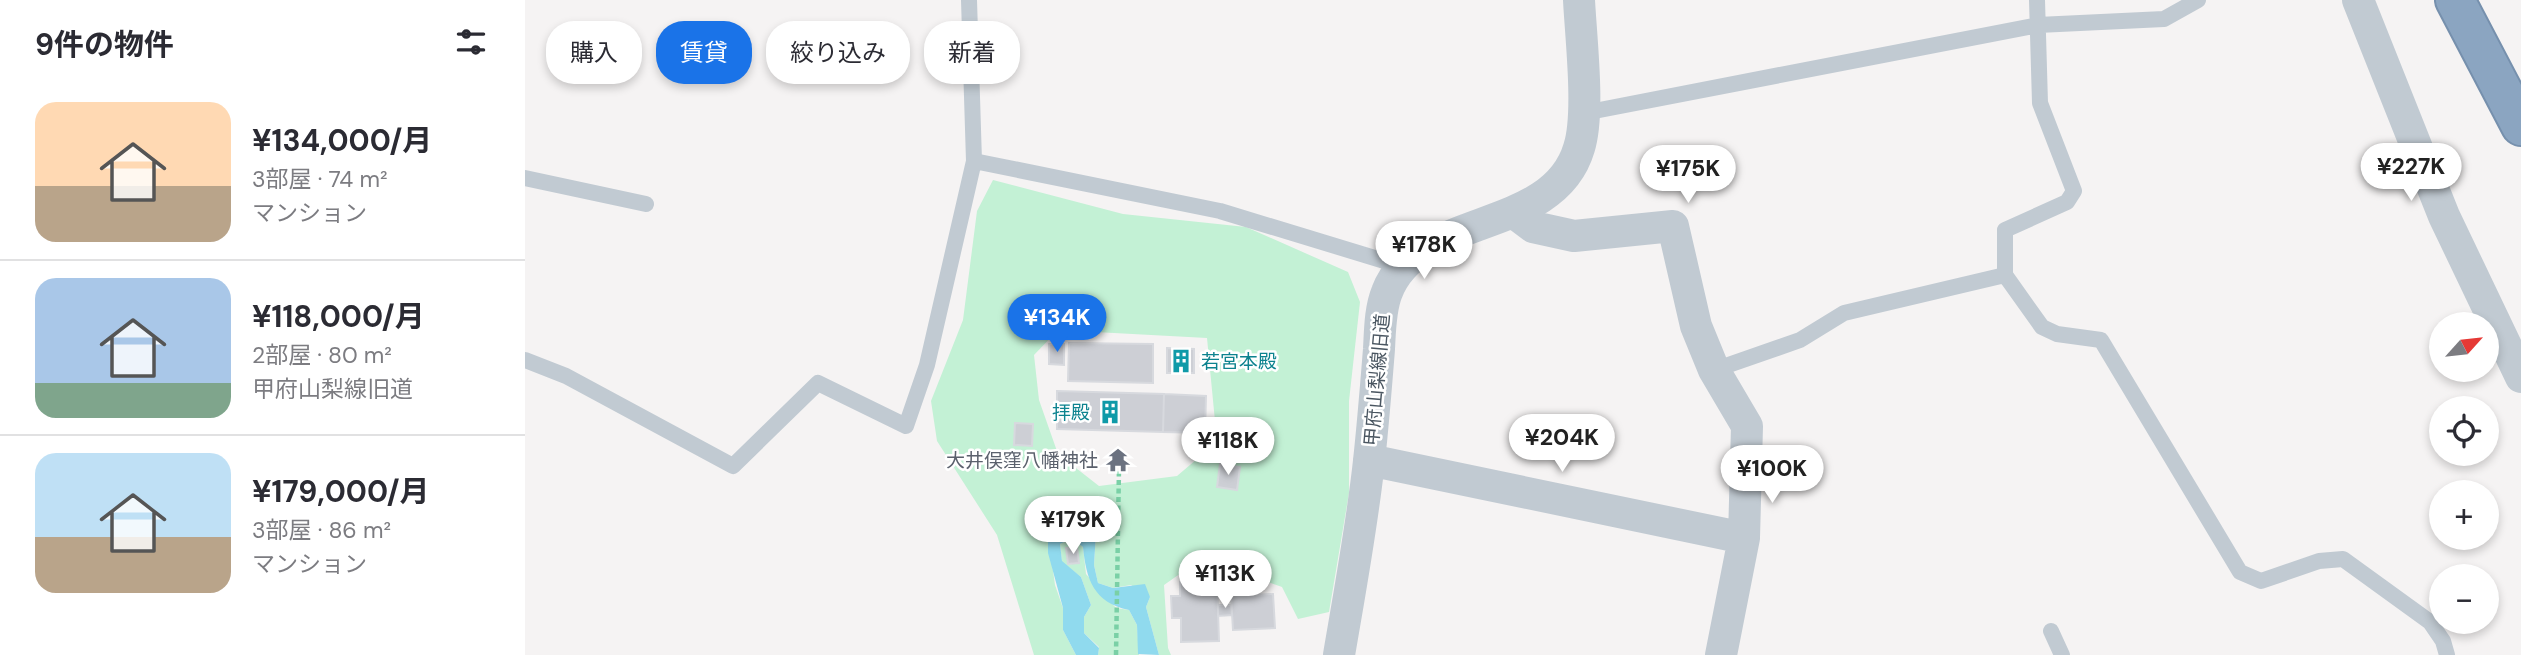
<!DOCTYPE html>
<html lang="ja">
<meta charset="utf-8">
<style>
:root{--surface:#fff;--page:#f2f2f3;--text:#2b2b33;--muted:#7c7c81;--line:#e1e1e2;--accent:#1a73e8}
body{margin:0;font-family:"DM Sans","Noto Sans JP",sans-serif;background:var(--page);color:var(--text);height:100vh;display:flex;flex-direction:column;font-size:26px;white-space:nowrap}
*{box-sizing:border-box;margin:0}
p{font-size:23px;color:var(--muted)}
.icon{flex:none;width:38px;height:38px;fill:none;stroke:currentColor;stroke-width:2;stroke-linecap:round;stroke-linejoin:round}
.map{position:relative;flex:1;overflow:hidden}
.side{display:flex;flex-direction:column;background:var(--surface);width:525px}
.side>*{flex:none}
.hud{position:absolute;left:21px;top:21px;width:665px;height:63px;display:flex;gap:14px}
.needle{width:46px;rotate:63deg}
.fabs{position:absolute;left:1904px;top:312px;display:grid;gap:14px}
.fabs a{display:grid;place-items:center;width:70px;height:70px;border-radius:50%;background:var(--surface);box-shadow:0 4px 10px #0003;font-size:35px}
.price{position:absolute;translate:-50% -60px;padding:0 16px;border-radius:24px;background:#fff;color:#222;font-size:23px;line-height:46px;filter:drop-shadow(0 2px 4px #0008)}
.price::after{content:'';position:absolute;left:50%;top:42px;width:21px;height:16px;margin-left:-10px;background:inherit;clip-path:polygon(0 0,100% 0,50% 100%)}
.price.selected{background:var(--accent);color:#fff}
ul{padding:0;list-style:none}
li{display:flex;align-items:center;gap:21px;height:175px;padding:0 35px}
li+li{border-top:2px solid var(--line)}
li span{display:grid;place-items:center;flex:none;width:196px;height:140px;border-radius:21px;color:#555}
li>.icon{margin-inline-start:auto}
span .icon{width:84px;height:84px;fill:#fffc;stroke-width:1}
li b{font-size:30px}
h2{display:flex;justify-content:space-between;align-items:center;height:84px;padding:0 35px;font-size:30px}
.pill{padding:0 24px;border-radius:28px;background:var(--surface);box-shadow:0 4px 10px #0003;font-size:24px;line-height:63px}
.pill.selected{background:var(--accent);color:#fff}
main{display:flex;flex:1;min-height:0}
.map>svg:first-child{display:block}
.green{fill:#c3f1d5;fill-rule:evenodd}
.water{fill:#90daee}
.building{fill:#cdcfd5;stroke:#d7d9de;stroke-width:2}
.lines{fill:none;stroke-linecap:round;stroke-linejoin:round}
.motorway-casing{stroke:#7690ad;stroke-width:42}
.path{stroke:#7ad0a6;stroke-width:4.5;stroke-dasharray:5 3.5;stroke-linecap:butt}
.service{stroke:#c1cad2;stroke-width:16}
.minor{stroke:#c1cad2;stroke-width:32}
.motorway{stroke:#8ba5c1;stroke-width:38}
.labels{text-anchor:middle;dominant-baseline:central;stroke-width:5;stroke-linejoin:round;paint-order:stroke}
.culture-label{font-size:19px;fill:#0d838f;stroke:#fff;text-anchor:start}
.street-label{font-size:19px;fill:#4a5661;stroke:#fff}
.worship-label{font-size:19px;fill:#5b616d;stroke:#fff;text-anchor:end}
</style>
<main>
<section class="side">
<h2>9件の物件<svg class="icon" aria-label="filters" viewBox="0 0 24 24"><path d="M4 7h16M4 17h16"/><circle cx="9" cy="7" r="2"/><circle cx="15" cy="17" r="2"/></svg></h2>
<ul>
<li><span style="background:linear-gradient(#ffd9b3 60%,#b9a48a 0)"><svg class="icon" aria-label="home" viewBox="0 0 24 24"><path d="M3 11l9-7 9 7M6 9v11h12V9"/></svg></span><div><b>¥134,000/月</b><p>3部屋 · 74 m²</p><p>マンション</p></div></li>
<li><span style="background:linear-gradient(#a9c7e8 75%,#7fa58c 0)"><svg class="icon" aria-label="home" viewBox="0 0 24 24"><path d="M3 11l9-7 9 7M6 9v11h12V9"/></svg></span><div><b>¥118,000/月</b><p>2部屋 · 80 m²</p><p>甲府山梨線旧道</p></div></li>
<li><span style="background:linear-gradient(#bfe0f5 60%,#b9a48a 0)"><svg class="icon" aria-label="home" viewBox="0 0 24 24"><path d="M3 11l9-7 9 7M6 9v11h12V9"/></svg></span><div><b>¥179,000/月</b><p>3部屋 · 86 m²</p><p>マンション</p></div></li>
</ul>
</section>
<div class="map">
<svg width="1996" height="655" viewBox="0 0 1996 655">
<rect width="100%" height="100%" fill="#f5f3f3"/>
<path class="green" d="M468 180 598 214 721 227 823 272 835 302 824 401V493L804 612 773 619 757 587 676 559 639 585 643 648 646 655H634L621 607 625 597 606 585 588 588 573 583 569 565 571 533 523 534 530 585 538 608V630L551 655H509L472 535 412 441 406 401 438 320 452 211ZM533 330 682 338 692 442 652 476 574 486 533 454 514 400 509 355Z
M548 538 558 547 561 574 591 608 604 610 612 625 614 655H573L574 647 559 633V617L566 605 556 577 537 562 535 544Z"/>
<path class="water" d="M557 522 571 533 569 565 573 583 588 588 620 584 625 597 621 607 634 655 613 654 612 625 604 610C569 603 561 579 558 547L547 538 535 544 537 561 556 577 566 605 559 617V633L574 648 573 655H551L538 630V608L523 553V534L541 524Z"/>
<path class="building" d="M544 343 628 344V383L543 381Z
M524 344H539V365L524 364Z
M642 348 669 349V373H642Z
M532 391 639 394 638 432 532 429Z
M639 394 681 396 680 433 638 432Z
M490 423 508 424 507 446 489 445Z
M695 464 715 467 712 490 692 487Z
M552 547 554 563 543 564 541 548Z
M692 581 694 641 656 642V618H647L646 596H655V582Z
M748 594 750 628 708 630 706 596Z
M693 605H706L707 615 693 616Z"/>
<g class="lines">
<g class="motorway-casing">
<path id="motorway" d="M1930 0 1996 126"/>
</g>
<path class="path" d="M591 655 594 467"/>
<path class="service" d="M444 0 449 161
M1512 0 1515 103 1549 191 1542 202 1480 230V275L1517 327 1532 334 1576 340 1715 572 1736 581 1794 561 1818 559 1905 622 1918 641 1922 655
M1059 113 1513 25 1639 19 1673 0
M0 178 121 204
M0 360 41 376 208 466 293 383 381 426 402 365 449 161 695 211 876 266
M1189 370 1275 340 1319 313 1480 275
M1526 631 1537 655"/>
<path class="minor" d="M1833 0 1919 216 1996 377
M988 212 1008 227 1049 236 1148 226 1171 326 1189 370 1222 426 1219 538 1196 655
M844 460 1219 538
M814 655C825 590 837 526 844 461 848 424 851 387 854 349 855 331 855 309 862 292 893 211 1028 236 1054 148 1065 114 1056 39 1054 0"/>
<use href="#motorway" class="motorway"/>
</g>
<defs>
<g id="building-bare" transform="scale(1.89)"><path d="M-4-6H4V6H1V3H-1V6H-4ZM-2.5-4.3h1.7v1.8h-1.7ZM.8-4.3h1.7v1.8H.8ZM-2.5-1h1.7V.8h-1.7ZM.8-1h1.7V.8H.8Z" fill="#0f9aa8" stroke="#fff" stroke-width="2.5" paint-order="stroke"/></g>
<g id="temple-bare" transform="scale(1.89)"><path d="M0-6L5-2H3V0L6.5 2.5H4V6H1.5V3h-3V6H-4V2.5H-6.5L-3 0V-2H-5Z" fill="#6b7280" stroke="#fff" stroke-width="2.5" paint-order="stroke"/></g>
</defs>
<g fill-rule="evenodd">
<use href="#building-bare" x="656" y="361"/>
<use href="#building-bare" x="585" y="412"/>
<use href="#temple-bare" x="593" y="460"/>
</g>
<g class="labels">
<g class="culture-label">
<text x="676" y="361">若宮本殿</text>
<text x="565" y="412" text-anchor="end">拝殿</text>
</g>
<g class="street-label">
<text transform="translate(852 380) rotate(-85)">甲府山梨線旧道</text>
</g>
<g class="worship-label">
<text x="573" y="460">大井俣窪八幡神社</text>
</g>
</g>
</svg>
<div class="fabs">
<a><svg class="needle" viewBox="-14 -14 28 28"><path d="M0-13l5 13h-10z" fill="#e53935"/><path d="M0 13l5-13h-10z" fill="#7c7c81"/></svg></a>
<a><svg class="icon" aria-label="locate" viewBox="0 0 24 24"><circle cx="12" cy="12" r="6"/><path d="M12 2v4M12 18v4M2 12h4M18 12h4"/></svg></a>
<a>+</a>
<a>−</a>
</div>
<b class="price" style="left:1886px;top:203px">¥227K</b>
<b class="price" style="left:1163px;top:205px">¥175K</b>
<b class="price" style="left:899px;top:281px">¥178K</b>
<b class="price selected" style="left:532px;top:354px">¥134K</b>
<b class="price" style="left:1037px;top:474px">¥204K</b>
<b class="price" style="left:703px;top:477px">¥118K</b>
<b class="price" style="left:1247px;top:505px">¥100K</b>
<b class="price" style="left:548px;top:556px">¥179K</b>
<b class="price" style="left:700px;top:610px">¥113K</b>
<div class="hud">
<a class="pill">購入</a>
<a class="pill selected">賃貸</a>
<a class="pill">絞り込み</a>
<a class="pill">新着</a>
</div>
</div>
</main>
